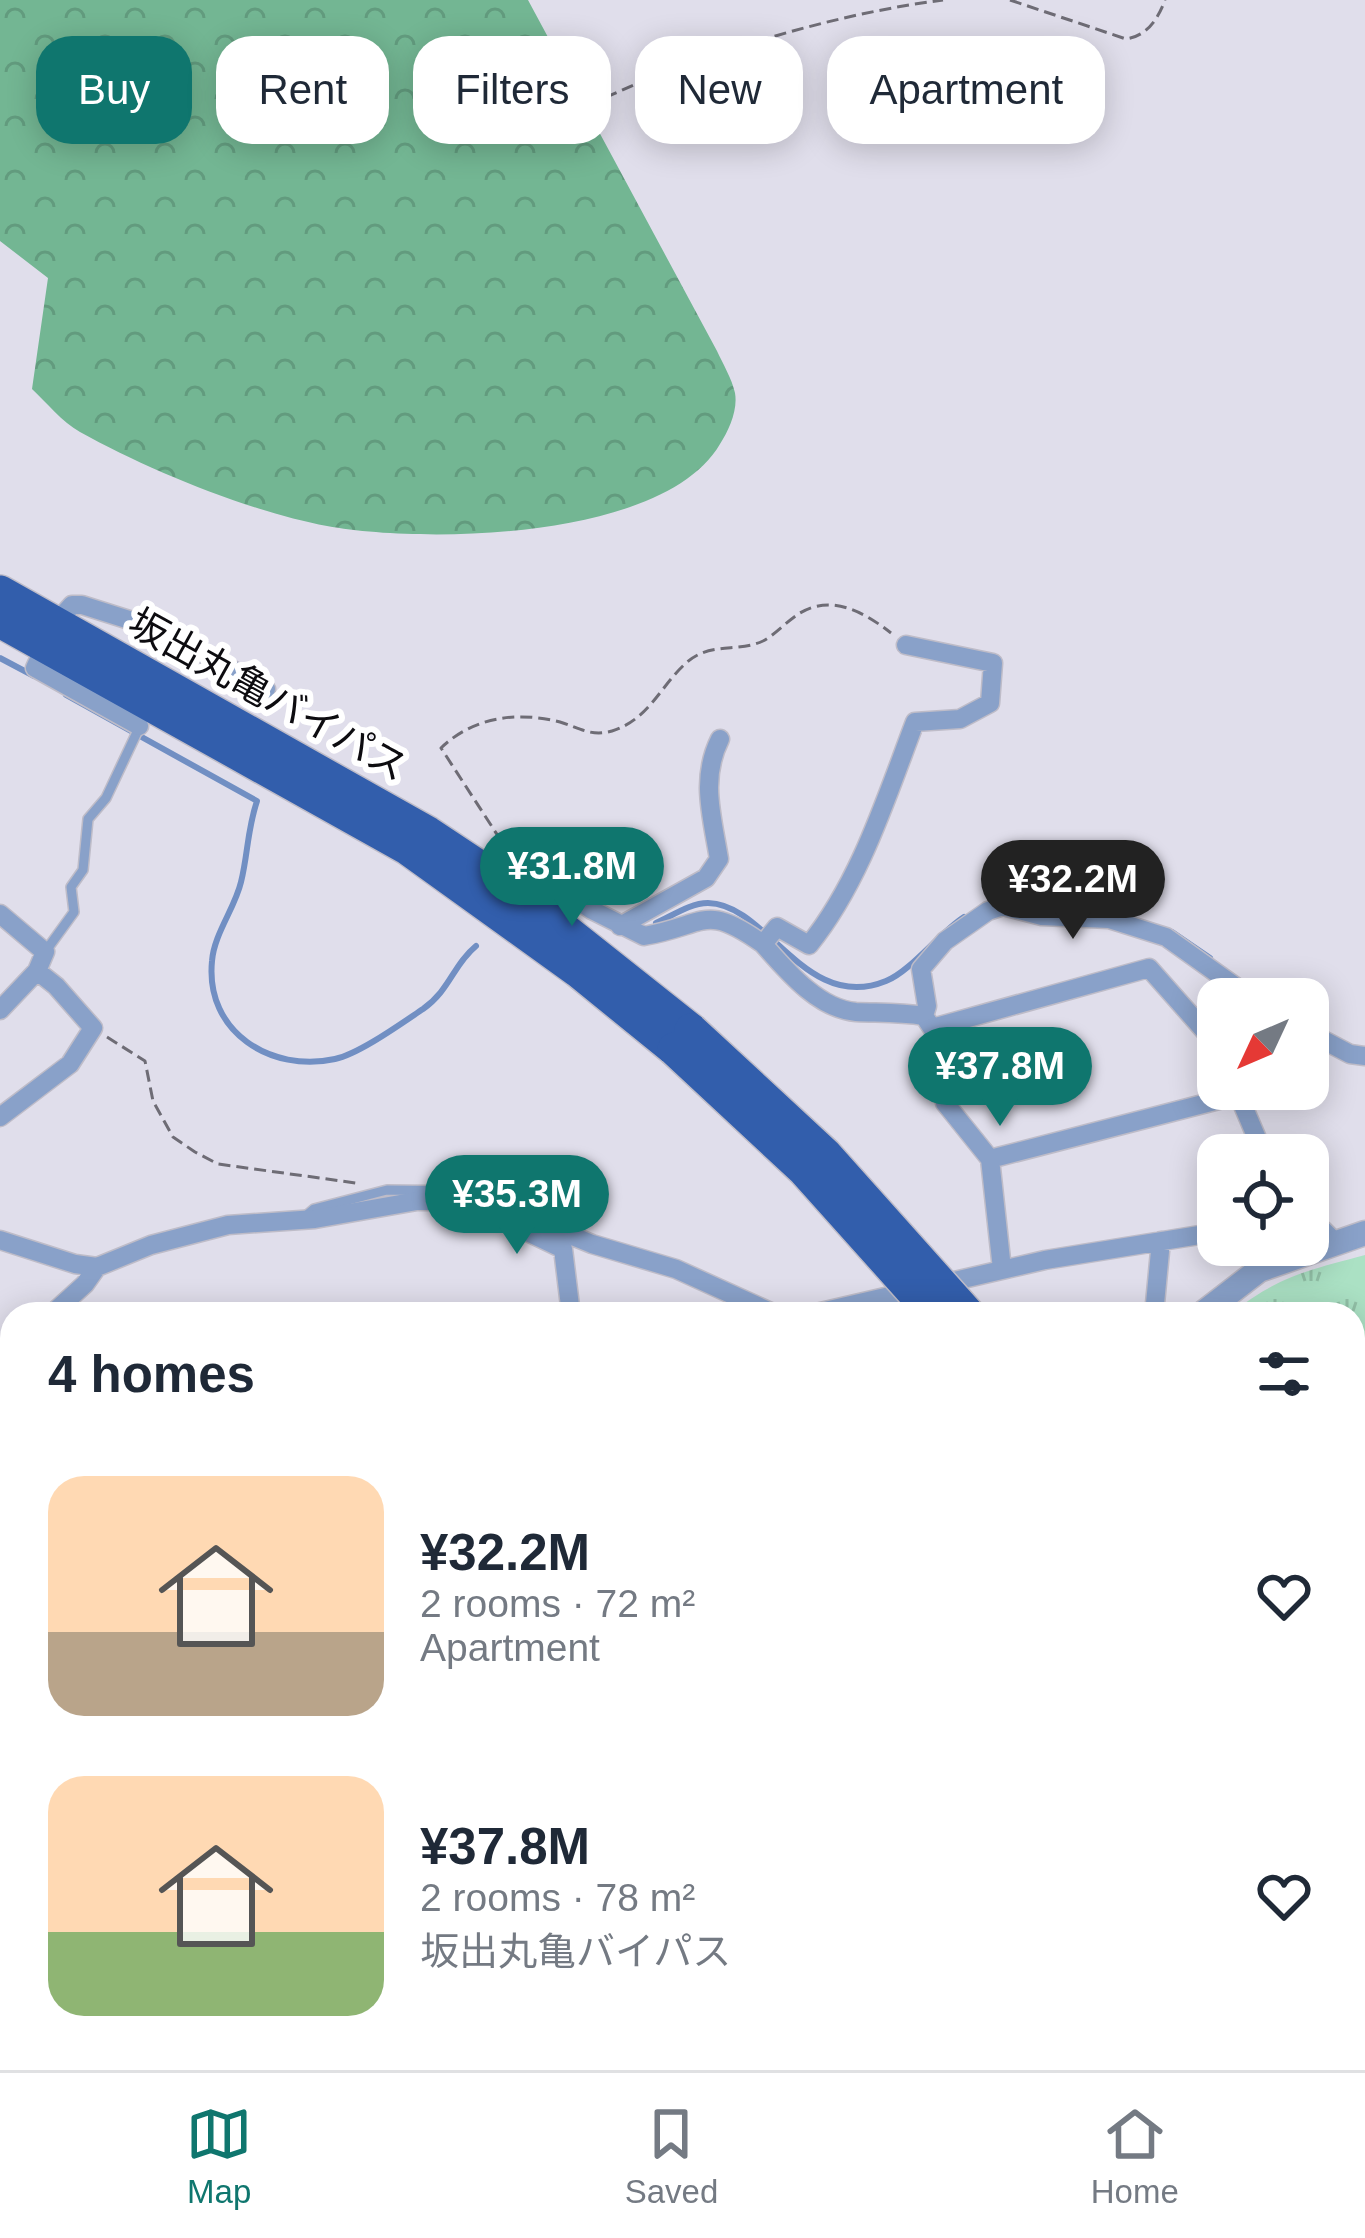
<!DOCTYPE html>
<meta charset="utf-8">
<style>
:root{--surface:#fff;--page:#f6f6f7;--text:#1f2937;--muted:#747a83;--line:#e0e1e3;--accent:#0f766e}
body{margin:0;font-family:Arial,"Noto Sans JP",sans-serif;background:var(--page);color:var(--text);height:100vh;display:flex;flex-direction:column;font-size:45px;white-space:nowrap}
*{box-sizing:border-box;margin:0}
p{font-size:39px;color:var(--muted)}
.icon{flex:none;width:66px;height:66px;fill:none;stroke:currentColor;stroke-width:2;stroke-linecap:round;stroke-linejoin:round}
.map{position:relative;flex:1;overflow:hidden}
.sheet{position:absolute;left:0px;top:1302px;width:1365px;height:768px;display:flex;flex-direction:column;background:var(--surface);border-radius:36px 36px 0 0;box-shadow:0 6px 30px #0003}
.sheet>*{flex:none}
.top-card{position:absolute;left:36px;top:36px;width:1293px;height:108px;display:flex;gap:24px}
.needle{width:78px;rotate:226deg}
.controls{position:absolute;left:1197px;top:978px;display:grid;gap:24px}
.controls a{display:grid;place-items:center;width:132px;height:132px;border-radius:24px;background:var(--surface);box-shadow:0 6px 30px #0003;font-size:60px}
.price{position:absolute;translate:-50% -102px;padding:0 27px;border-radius:42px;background:var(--accent);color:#fff;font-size:39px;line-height:78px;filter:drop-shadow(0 3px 6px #0008)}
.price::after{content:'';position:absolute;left:50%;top:72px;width:36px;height:27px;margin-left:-18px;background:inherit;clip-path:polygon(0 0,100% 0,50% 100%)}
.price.on{background:#222;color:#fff}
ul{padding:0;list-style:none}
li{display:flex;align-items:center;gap:36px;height:300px;padding:0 48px}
li span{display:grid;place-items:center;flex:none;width:336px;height:240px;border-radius:36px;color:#555}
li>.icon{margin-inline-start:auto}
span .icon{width:144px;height:144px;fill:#fffc;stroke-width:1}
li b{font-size:51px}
h2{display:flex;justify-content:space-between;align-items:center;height:144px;padding:0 48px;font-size:51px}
.tag{padding:0 42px;border-radius:36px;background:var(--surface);box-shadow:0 6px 30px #0003;font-size:42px;line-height:108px}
.tag.on{background:var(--accent);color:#fff}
.menu{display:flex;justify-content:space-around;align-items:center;height:168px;border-top:3px solid var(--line);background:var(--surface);font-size:33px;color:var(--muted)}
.menu a{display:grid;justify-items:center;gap:6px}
.menu .on{color:var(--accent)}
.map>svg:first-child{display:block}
.grass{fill:url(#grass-tufts)}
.forest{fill:url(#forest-crowns)}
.water{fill:url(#water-rules)}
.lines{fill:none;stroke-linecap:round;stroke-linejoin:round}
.stream{stroke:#718fc3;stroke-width:6}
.service-casing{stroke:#bebcc8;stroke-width:12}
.minor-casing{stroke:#bebcc8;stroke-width:21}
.tertiary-casing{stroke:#bebcc8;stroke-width:27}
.trunk-casing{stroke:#bebcc8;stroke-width:36}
.path{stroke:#6e6c75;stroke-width:3;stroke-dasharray:12 6;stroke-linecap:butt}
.service{stroke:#89a1c9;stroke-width:9}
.minor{stroke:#89a1c9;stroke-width:18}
.tertiary{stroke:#89a1c9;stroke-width:24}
.trunk{stroke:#325eac;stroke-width:33}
.trunk-bridge-casing{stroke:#bebcc8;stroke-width:36;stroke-linecap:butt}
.trunk-bridge{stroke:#325eac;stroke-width:33}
.labels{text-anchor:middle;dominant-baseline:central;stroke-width:12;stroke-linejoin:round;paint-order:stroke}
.street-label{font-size:39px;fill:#0d0c10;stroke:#fff}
</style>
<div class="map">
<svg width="1365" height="2070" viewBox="0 0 1365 2070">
<defs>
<pattern id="grass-tufts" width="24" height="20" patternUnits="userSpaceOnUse" patternTransform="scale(3)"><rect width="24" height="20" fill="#abe1c4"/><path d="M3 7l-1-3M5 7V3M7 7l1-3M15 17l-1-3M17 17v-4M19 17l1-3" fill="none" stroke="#92c0a7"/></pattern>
<pattern id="forest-crowns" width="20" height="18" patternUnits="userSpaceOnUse" patternTransform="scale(3)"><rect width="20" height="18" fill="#73b693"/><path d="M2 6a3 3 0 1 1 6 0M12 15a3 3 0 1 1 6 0" fill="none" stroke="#629b7e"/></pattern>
<pattern id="water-rules" width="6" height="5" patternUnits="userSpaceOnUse" patternTransform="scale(3)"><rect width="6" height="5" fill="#718fc3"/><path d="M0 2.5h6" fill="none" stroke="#5b739d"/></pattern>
</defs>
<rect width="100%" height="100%" fill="#e0deeb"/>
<path class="grass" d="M1365 1255V1383L1353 1386V1314H1231C1277 1276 1310 1270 1365 1255Z"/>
<path class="forest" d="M0 0H528L717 351C723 364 732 379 735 393 738 410 729 430 720 444 664 540 425 544 327 526 251 512 148 470 80 432 62 422 47 403 32 389L48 278 0 241Z"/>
<path class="water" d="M1365 1386V1771L1353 1751V1389Z"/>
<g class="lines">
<path class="stream" d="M0 658 34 676
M66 695 257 801C247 831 248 854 241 882 235 908 214 934 212 961 205 1032 271 1073 335 1059 359 1054 402 1023 423 1009 450 990 453 965 476 946
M1020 901 1090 909
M656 923C672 916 690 903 708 903 768 904 805 1014 886 981 911 971 939 933 964 917
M1172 932 1210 958
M1255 990 1268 999"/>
<g class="service-casing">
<path id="service" d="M45 952 74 912 71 887 83 870 88 819 106 798 139 728
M307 1215 314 1209 387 1190 470 1191 478 1201"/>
</g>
<g class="minor-casing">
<path id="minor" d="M906 645 993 663 990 703 960 719 915 722C886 798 860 882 809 945L777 927 763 944C786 970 818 1009 856 1012 880 1013 900 1012 924 1016
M139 726 35 668 55 624 72 605H82L164 631 266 689
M517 892 534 870 592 910 644 936C707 925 704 902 763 944
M0 914 45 952 37 971 0 1010
M620 926 706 878 719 859C712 816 700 779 720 739
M932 1028 1149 968 1218 1046
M1308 1032 1350 1054 1365 1056
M1236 1089 1264 1155
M0 1117 70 1064 93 1028 56 986 37 971
M990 1159 1238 1095
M494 1216 563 1249 571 1314
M1308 1225 1323 1230 1335 1242
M0 1240 75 1264 97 1267 151 1245 228 1225 315 1219 417 1201H487L592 1244 676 1269 775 1314
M1252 1245 1259 1270
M1002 1269 990 1159 945 1103 936 1034 924 1016 927 1006 921 969 945 941 988 911 1003 906 1042 916 1109 919 1166 937 1253 999
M52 1314 85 1284 97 1267
M812 1314 1045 1260 1218 1232
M1154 1314 1161 1241
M0 1361 12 1349
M1353 1789 1365 1806
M0 1798 12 1810
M0 1910 12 1898
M247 2058 259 2070
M544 2058 556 2070
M919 2058 931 2070
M1074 2070 1086 2058"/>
</g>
<g class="tertiary-casing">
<path id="tertiary" d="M1202 1314 1259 1270 1365 1233
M1353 2049 1365 2067
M657 2070 669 2058"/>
</g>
<g class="trunk-casing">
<path id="trunk" d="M0 592 428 833 517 892 691 1030
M0 621 407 848 578 971 674 1049
M1353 1867 1365 1885
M1353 1920 1365 1939"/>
</g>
<path class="path" d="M1010 0 1126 39C1147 36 1158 19 1165 0
M450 101C472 111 496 120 520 120 571 119 621 88 668 71 757 39 850 12 943 0
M511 856 441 748C473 717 517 711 560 722 580 728 591 737 612 731 648 720 660 687 685 664 709 641 737 653 763 641 776 634 787 621 800 613 832 594 864 612 891 633
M107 1037 145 1061 153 1101 173 1137 195 1152 218 1164 356 1183
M1353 1822 1365 1839"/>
<use href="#service" class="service"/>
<use href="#minor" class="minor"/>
<use href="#tertiary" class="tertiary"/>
<use href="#trunk" class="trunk"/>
<g class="trunk-bridge-casing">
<path id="trunk-bridge" d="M691 1030 825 1154 968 1314
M674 1049 804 1170 933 1314"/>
</g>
<use href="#trunk-bridge" class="trunk-bridge"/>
</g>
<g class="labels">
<g class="street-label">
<text transform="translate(268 695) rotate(29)">坂出丸亀バイパス</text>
</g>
</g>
</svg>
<div class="controls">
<a><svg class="needle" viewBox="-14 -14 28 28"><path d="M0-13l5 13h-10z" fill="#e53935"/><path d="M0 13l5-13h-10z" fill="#747a83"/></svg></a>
<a><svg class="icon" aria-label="locate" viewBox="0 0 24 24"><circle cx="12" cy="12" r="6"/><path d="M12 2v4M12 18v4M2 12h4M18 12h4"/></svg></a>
</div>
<b class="price" style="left:572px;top:929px">¥31.8M</b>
<b class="price on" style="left:1073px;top:942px">¥32.2M</b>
<b class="price" style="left:1000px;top:1129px">¥37.8M</b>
<b class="price" style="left:517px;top:1257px">¥35.3M</b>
<div class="top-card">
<a class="tag on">Buy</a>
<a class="tag">Rent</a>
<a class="tag">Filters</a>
<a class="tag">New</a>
<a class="tag">Apartment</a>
</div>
<section class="sheet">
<h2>4 homes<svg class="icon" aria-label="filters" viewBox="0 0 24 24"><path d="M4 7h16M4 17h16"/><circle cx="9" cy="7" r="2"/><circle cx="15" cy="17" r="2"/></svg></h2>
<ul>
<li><span style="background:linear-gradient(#ffd9b3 65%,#b9a48a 0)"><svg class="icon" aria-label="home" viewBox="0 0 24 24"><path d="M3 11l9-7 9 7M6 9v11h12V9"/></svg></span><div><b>¥32.2M</b><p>2 rooms · 72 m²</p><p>Apartment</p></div><svg class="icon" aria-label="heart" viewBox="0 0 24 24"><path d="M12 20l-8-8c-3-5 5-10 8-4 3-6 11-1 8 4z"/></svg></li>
<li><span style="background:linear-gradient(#ffd9b3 65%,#8fb573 0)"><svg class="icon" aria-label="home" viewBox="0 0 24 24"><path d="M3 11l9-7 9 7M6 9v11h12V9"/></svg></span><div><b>¥37.8M</b><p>2 rooms · 78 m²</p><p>坂出丸亀バイパス</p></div><svg class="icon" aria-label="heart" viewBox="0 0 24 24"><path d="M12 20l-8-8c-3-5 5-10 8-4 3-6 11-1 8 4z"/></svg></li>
</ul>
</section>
</div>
<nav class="menu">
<a class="on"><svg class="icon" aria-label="map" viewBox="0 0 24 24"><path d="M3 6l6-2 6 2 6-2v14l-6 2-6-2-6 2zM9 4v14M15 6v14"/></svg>Map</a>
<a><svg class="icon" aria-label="saved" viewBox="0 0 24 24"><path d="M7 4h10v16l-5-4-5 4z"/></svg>Saved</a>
<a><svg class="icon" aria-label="home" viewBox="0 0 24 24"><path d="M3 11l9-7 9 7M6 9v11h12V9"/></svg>Home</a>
</nav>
